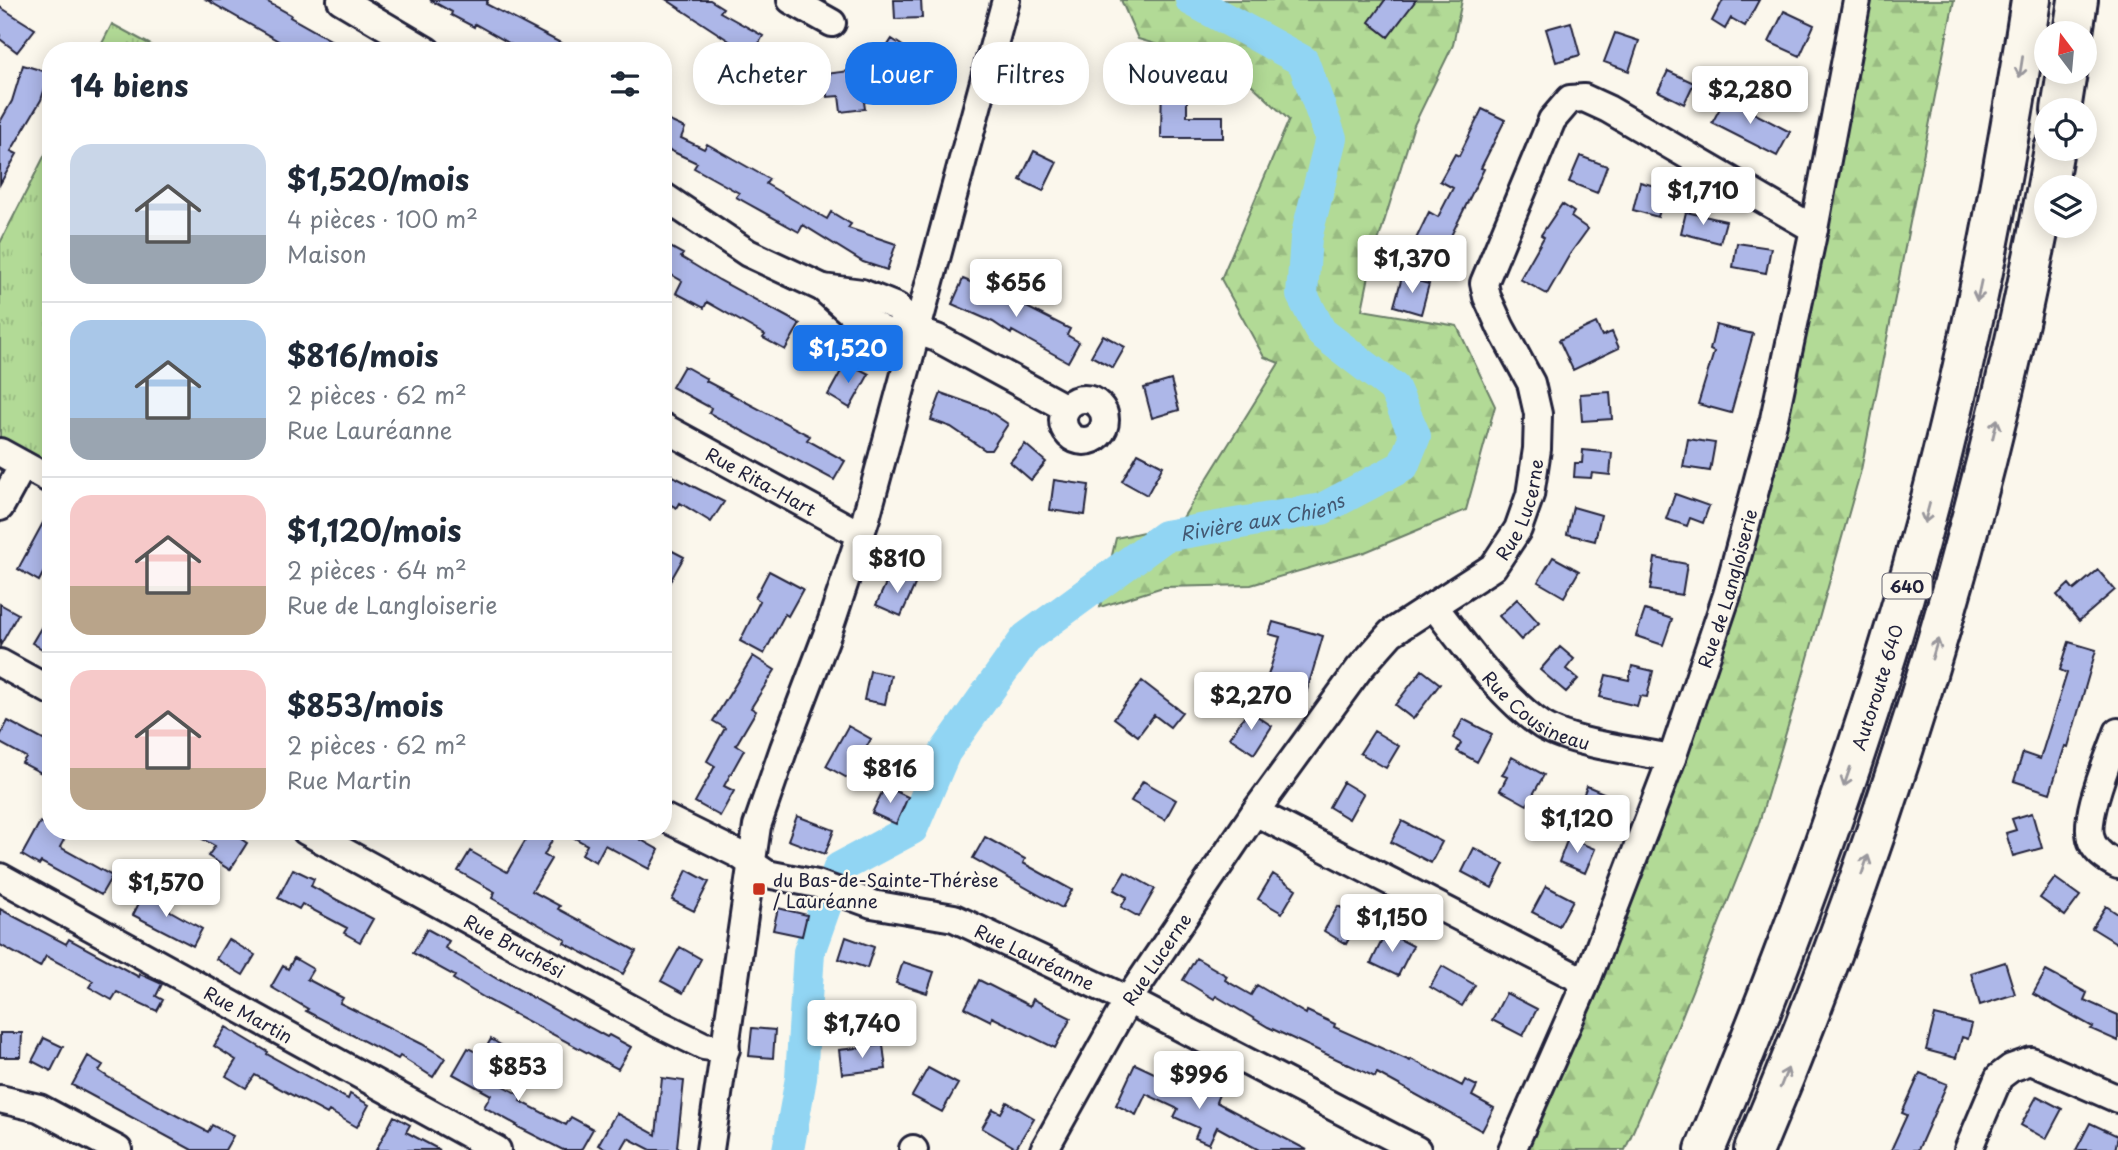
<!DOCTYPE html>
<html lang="fr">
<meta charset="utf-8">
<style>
:root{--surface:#fff;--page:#f6f6f7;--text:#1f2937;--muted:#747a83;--line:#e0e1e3;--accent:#1a73e8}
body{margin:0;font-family:"Playpen Sans",sans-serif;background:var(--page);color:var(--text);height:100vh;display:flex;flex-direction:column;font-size:26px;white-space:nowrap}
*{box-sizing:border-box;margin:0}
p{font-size:23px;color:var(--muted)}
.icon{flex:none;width:38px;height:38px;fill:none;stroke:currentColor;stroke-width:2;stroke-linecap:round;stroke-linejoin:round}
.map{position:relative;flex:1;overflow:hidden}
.sheet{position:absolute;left:42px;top:42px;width:630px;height:798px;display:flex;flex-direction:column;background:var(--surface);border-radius:28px;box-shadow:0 4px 18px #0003}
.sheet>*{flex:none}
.banner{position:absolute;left:693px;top:42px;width:665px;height:63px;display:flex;gap:14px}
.needle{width:46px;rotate:344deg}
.buttons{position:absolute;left:2034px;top:21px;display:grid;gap:14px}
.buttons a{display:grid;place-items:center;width:63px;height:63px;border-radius:50%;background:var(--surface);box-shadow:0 4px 18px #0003;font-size:35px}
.price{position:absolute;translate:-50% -60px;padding:0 16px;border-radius:7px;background:#fff;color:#222;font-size:23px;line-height:46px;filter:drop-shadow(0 2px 4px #0008)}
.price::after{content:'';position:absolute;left:50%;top:42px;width:21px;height:16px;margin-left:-10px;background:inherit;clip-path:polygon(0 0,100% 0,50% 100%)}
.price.on{background:var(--accent);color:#fff}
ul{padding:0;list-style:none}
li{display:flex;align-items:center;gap:21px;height:175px;padding:0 28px}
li+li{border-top:2px solid var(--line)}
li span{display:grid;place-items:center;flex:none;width:196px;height:140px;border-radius:21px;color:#555}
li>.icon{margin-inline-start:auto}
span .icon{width:84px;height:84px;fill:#fffc;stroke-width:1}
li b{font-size:30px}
h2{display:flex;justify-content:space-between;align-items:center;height:84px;padding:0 28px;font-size:30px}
.chip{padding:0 24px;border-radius:28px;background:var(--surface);box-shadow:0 4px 18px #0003;font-size:24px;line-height:63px}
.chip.on{background:var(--accent);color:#fff}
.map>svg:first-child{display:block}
.forest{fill:url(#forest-firs);stroke:#6a7e68;stroke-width:2}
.park{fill:url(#park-tufts);stroke:#6a7e68;stroke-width:2}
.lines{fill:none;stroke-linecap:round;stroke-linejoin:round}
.river{stroke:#91d5f3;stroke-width:32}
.building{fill:#adb7e8;stroke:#22223b;stroke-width:2}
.minor-casing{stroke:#22223b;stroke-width:32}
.highway-casing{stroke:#22223b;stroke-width:44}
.minor{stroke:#fbf7ec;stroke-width:26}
.highway{stroke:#fbf7ec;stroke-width:38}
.oneway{stroke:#99979c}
.poi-dot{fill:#c8321e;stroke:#fbf7ec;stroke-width:2.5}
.labels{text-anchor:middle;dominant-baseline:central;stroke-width:5;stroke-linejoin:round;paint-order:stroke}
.shield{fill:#fbf7ec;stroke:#636270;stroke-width:2}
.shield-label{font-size:16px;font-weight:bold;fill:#22223b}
.street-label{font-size:18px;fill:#22223b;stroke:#fbf7ec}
.poi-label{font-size:18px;fill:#22223b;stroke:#fbf7ec;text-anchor:start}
.water-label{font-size:19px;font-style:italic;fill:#435872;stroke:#fbf7ec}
</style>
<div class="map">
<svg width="2118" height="1150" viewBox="0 0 2118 1150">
<defs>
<pattern id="forest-firs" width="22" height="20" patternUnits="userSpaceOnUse" patternTransform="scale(1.75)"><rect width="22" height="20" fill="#b2da96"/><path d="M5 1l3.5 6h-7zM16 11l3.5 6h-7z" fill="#99bb82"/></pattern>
<pattern id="park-tufts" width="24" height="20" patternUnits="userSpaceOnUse" patternTransform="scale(1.75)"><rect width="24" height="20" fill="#b2da96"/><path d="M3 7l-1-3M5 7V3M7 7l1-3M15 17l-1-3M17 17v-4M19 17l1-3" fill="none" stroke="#99bb82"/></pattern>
</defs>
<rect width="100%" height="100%" fill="#fbf7ec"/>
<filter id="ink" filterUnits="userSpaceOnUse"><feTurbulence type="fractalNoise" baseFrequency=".0143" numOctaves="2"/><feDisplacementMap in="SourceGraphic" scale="14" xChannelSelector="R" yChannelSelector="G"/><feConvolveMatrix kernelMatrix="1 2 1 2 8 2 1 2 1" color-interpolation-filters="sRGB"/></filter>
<g filter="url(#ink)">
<path class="forest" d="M1121 0H1462L1453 45 1414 125 1372 261 1362 310 1457 326 1495 406 1466 510 1365 552 1251 585 1163 587 1100 607 1116 538 1179 524 1279 363 1264 357 1221 279 1289 120 1233 67 1138 39Z
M1866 0H1954L1861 470 1800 686 1758 826 1674 1036 1625 1150H1524L1599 990 1682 751Z"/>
<path class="park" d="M112 24 162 51H98Z
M51 143V469L0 441V243Z"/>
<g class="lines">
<path class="river" id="s1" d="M788 1150 801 1078 809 952 839 868 912 829 945 752 1026 638 1165 536 1322 509 1403 466 1415 436 1394 388 1321 332 1302 295 1306 238 1331 138 1303 61 1191 0"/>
</g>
<path class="building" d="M207 0H264L291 15 290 17 350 51H296Z
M430 0H488L486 4 576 51H523L475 24 474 27 451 15 452 12Z
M667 0H710L723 8 720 12 763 36 749 61 727 49 731 42Z
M894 0H921L922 18 895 19Z
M1385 0H1416L1388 37 1369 22Z
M1723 0H1759L1745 26 1731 18 1725 29 1712 21Z
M0 7 35 29 17 52 0 39Z
M1784 11 1814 25 1800 56 1769 42Z
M1571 22 1580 55 1556 62 1546 29Z
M1615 33 1639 41 1629 71 1604 62Z
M892 39 915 54 900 77 891 71 877 94 881 100 864 102 865 109 841 112 839 96 827 97 825 74 873 68Z
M785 55 808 66 796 91 773 79Z
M23 65 50 73 41 100 11 151 17 154 0 184V122L12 101Z
M1668 71 1694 83 1684 104 1658 91Z
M1162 73 1187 74V116H1223V138H1161Z
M1728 93 1746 103 1744 108 1790 132 1777 156 1712 123Z
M1482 109 1505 120 1481 168 1484 169 1441 256 1414 243 1429 212 1438 217 1453 188 1440 181 1455 154 1459 156Z
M663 118 685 128 681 138 704 149 707 144 769 179 766 184 827 219 831 212 851 224 848 228 896 244 887 270 863 262 803 225 799 232 736 197 739 193 694 168 697 163 663 147Z
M1034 151 1057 162 1043 191 1020 180Z
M1580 156 1607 166 1597 193 1569 182Z
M1640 182 1666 189 1658 217 1633 210Z
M1562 204 1574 212 1571 217 1588 229 1570 254 1547 294 1520 279 1544 237 1541 235Z
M1686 212 1726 221 1720 243 1681 233Z
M663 243 683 254 681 257 719 280 800 324 785 350 763 338 765 335 707 302 704 308 676 293 682 281 663 270Z
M1737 243 1771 248 1766 273 1733 267Z
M1402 277 1429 284 1421 314 1394 306Z
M963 279 1007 297 1070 329 1067 335 1079 342 1068 362 1012 331 1011 334 993 322 952 304Z
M1596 323 1602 336 1612 332 1619 348 1573 370 1559 340Z
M1716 325 1753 334 1731 413 1698 404 1714 352 1710 350Z
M1103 335 1125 347 1113 368 1091 356Z
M846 362 869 374 850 408 828 395Z
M684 366 707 379 706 381 810 436 807 440 845 461 834 480 709 413 711 408 672 387Z
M1171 380 1179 410 1152 418 1144 388Z
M1610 392 1612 419 1582 421 1580 394Z
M941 393 986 409 1008 424 991 450H985L951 427 931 420Z
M1688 439 1715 443 1710 471 1683 467Z
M1025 444 1046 462 1031 480 1010 462Z
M1583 450 1612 453 1610 475 1592 473 1591 478 1574 477 1575 463H1582Z
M1138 453 1163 466 1147 495 1122 481Z
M663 471 724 502 711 522 680 503 677 508 663 501Z
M1054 480 1089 485 1085 515 1050 510Z
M1675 494 1709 506 1703 523 1690 518 1687 526 1666 519Z
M1573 507 1601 515 1595 541 1567 534Z
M51 508V558L39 581 18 569Z
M663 546 684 557 663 594Z
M1553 557 1579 571 1564 597 1538 582Z
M1655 558 1687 564 1682 595 1650 590Z
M2098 570 2115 590 2079 621 2057 595 2069 584 2074 590Z
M769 571 803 589 788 616 785 614 764 654 740 641 760 601 755 598Z
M901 573 917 580 901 616 876 605 887 581 896 584Z
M1517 599 1539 623 1521 640 1499 616Z
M0 604 18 614 0 646Z
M1645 610 1672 619 1663 645 1636 636Z
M51 611V654L32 643Z
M1273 622 1323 636 1306 694 1266 682 1280 637 1269 634Z
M2069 642 2096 650 2068 747 2065 746 2050 793 2014 781 2023 753 2040 759 2067 673 2060 670Z
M1560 647 1574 659 1566 669 1578 679 1566 692 1540 670Z
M753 656 775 670 751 708 756 711 736 745 744 750 724 786 734 791 720 816 695 802 715 766 707 761 725 728 713 721Z
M1632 666 1653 671 1647 697 1640 696 1637 706 1600 697 1606 675 1629 680Z
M1422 670 1440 684 1413 719 1395 705Z
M870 671 891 675 885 704 864 700Z
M1142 681 1182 712 1170 727 1154 715 1138 736 1114 718Z
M1248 710 1272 726 1254 754 1230 738Z
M1463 719 1492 734 1477 762 1457 751 1461 743 1453 738Z
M8 721 51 744V764L45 775 22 763 26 757 0 743V736Z
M848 726 871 739 849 779 826 766Z
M1374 731 1399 746 1386 768 1360 753Z
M1512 757 1544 775 1527 805 1500 790 1507 777 1502 775Z
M1143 781 1176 800 1165 820 1131 801Z
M1343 782 1363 794 1349 819 1329 807Z
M885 786 908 797 896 824 872 813Z
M1587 786 1613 797 1604 821 1577 811Z
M2032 813 2042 848 2013 856 2006 833 2016 830 2012 819Z
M797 816 834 830 825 854 788 840Z
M1402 821 1442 842 1431 863 1391 842Z
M40 822 51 828V831H57L66 836 60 847 112 876 101 895 41 862 39 865 22 855Z
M188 831H229L247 843 230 870 208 856 215 846Z
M531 831H557L544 855 551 859 532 891 560 906 558 909 636 951 623 974 564 943 566 940 492 898 495 892 458 871 470 851 507 872Z
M562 831H625L659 850 649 869 605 845 596 862 582 854 587 845Z
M985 837 1025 859 1023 863 1072 890 1062 908 973 858Z
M1568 838 1595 849 1585 873 1559 862Z
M1474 848 1504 864 1492 888 1462 872Z
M293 869 314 879 311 886 373 919 360 942 344 933 347 928 302 904 299 909 278 898Z
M687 870 709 882 694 911 672 900Z
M1125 872 1155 889 1139 917 1121 907 1127 897 1114 890Z
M1273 874 1296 889 1282 913 1258 899Z
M2055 878 2080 896 2065 916 2040 898Z
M1546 886 1573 900 1559 926 1532 912Z
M144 893 151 896 153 893 169 901 165 908 202 929 193 946 133 915Z
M1338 906 1360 918 1346 944 1324 931Z
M2106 906 2118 914V944L2092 928Z
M778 908 807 915 802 936 773 930Z
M0 909 66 944 69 939 139 977 140 974 162 984 156 996 163 1000 157 1011 117 992 112 1000 89 987 93 981 46 956 40 967 0 945Z
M427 929 449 941 445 948 499 980 500 979 571 1019 572 1018 607 1037 609 1035 631 1047 618 1069 488 1000 453 979 455 976 413 953Z
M1386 932 1413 946 1398 976 1371 963Z
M846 937 874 947 867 968 839 959Z
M228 939 255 955 243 975 216 959Z
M680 947 701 959 683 993 661 981Z
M294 958 313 969 307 979 343 998 340 1003 422 1044 445 1058 433 1077 400 1056 398 1059 306 1011 308 1009 271 987 283 966 288 969Z
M1196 958 1227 976 1225 980 1251 995 1257 985 1306 1014 1307 1011 1335 1024 1334 1027 1410 1061 1411 1059 1462 1086 1465 1080 1477 1086 1472 1096 1494 1108 1482 1131 1377 1073 1375 1077 1268 1027 1216 996 1214 999 1183 980Z
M903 962 934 972 927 993 896 983Z
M2005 962 2015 994 1980 1005 1971 973Z
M1442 966 1475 985 1462 1006 1430 987Z
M2046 971 2087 993 2084 1000 2118 1015V1041L2091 1029 2093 1027 2033 994Z
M979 980 1030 1006 1033 999 1071 1018 1055 1048 992 1017 991 1021 965 1008Z
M1506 993 1537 1009 1523 1036 1492 1020Z
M1935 1015 1972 1024 1968 1039 1962 1037 1956 1058 1926 1050Z
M226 1027 268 1052 267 1054 348 1099 350 1094 369 1105 357 1127 329 1111 327 1114 255 1075 246 1088 226 1076 236 1060 214 1046Z
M752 1028 775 1030 773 1058 749 1056Z
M0 1033H22L21 1057H0Z
M44 1038 63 1047 51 1071 32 1061Z
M491 1039 504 1047 487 1077 522 1096 520 1101 566 1125 571 1117 593 1129 581 1150H563L516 1126 517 1125 484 1107 491 1095 453 1074 468 1048 482 1055Z
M883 1045 886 1069 842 1074 839 1050Z
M88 1056 103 1065 99 1071 108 1077 166 1110 208 1132 212 1125 233 1136 225 1150H192L72 1085Z
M1135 1064 1165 1078 1164 1081 1196 1095 1201 1083 1220 1092 1216 1102 1307 1150H1259L1217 1127 1209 1144 1195 1138 1199 1128 1174 1117 1178 1109 1146 1094 1136 1115 1116 1105Z
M928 1068 958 1084 942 1112 912 1096Z
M1920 1073 1947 1084 1918 1150H1891L1907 1115 1902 1113Z
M662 1078 684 1081 677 1147 683 1150H651L628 1138 621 1150H609L598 1145 616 1113 656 1135Z
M2037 1096 2062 1109 2046 1139 2021 1125Z
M1007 1102 1034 1118 1016 1148 982 1128 993 1109 1001 1113Z
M394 1116 410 1125 406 1132 440 1150H376Z
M2090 1123 2118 1136 2115 1150H2076Z"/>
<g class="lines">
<g class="minor-casing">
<g id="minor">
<path d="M341 0 427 51"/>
<path d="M791 0 832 23"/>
<path d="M663 196 748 253 823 288 851 313 886 332 917 331 937 338 1066 408"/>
<path d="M823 288 862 293 897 307 917 331"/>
<circle cx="1084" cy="420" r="21"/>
<path id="s2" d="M663 427 846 527 861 533"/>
<path d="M0 452 51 480"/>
<path d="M0 507 23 465"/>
<path id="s3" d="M1434 606C1463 644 1503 699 1542 725 1572 744 1636 751 1672 758"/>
<path d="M0 663 51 691"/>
<path d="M2118 732C2110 756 2080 822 2093 844 2098 854 2108 860 2118 865"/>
<path d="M1255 812 1586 982"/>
<path id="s4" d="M663 817 738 854 767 874 817 884 872 904 954 918 1128 1000 1417 1150"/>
<path id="s5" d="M306 831 659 1024 704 1046 726 1049"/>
<path id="s6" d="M0 877 497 1150"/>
<path d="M0 1099 39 1108 118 1150"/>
<path d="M913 1149 914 1150"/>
<path d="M710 1150 757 826 784 748 828 632 866 518 1006 0"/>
<path id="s7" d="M1044 1150 1128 1000 1255 812 1359 669 1391 633 1493 567 1518 529 1530 495 1537 449 1538 414 1531 383 1501 328 1487 297 1484 283 1552 120 1570 99 1584 98 1608 109 1814 229"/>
<path id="s8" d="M1512 1150 1586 982 1672 758 1727 595 1774 419 1814 229 1857 0"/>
<path d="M1968 1150 1999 1077 2011 1068 2031 1061 2118 1099"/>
</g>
</g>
<g class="highway-casing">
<g id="highway">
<path d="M2073 33 2078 0"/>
<path d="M2061 110 2067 72"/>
<path d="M2047 187 2054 149"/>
<path id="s9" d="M1705 1150C1788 952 1863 750 1919 543 1968 364 2003 183 2031 0"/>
<path d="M1754 1150C1885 842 1983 521 2046 192"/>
</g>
</g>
<use href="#minor" class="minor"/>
<use href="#highway" class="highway"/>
</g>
<defs><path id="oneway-shaft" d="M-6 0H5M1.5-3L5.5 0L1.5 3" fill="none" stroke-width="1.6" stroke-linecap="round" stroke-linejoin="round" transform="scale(1.75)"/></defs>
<g class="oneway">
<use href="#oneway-shaft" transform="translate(2021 67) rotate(99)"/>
<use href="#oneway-shaft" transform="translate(1979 291) rotate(102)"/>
<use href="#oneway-shaft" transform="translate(1995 429) rotate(-76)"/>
<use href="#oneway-shaft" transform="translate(1927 513) rotate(105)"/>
<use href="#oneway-shaft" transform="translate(1935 649) rotate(-73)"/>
<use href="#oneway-shaft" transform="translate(1847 777) rotate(109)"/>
<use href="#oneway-shaft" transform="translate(1865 865) rotate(-71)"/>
<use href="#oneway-shaft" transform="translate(1784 1078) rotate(-68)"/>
</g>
</g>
<rect class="poi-dot" x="752" y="882" width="14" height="14" rx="3.5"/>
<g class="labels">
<rect class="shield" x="1882.5" y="573.5" width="49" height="25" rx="5"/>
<g class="shield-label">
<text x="1907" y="586">640</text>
</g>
<g class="street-label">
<text stroke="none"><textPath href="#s2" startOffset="112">Rue Rita-Hart</textPath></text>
<text stroke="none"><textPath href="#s7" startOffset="810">Rue Lucerne</textPath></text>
<text stroke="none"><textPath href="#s8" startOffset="602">Rue de Langloiserie</textPath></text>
<text stroke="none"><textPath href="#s9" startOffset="494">Autoroute 640</textPath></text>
<text stroke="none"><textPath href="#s3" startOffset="149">Rue Cousineau</textPath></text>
<text stroke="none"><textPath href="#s5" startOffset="238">Rue Bruchési</textPath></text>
<text stroke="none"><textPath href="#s4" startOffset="401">Rue Lauréanne</textPath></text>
<text stroke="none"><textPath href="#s7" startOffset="222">Rue Lucerne</textPath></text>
<text stroke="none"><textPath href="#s6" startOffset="284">Rue Martin</textPath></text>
</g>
<g class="poi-label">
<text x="773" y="879">du Bas-de-Sainte-Thérèse<tspan x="773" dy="21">/ Lauréanne</tspan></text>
</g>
<g class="water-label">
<text stroke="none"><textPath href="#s1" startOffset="866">Rivière aux Chiens</textPath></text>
</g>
</g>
</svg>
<div class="buttons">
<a><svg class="needle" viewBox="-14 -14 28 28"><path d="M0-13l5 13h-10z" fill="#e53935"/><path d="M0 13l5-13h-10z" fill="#747a83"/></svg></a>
<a><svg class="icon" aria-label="locate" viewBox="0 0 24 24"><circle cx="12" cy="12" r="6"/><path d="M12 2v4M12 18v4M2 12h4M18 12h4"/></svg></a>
<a><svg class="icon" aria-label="layers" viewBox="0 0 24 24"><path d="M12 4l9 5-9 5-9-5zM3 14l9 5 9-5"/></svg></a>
</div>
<b class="price" style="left:1750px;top:126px">$2,280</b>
<b class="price" style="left:1703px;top:227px">$1,710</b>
<b class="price" style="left:1412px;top:295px">$1,370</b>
<b class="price" style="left:1016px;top:319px">$656</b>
<b class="price on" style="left:848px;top:385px">$1,520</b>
<b class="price" style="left:897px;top:595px">$810</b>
<b class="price" style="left:1251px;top:732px">$2,270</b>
<b class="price" style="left:890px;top:805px">$816</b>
<b class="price" style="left:1577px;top:855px">$1,120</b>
<b class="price" style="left:166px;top:919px">$1,570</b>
<b class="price" style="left:1392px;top:954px">$1,150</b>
<b class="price" style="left:862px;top:1060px">$1,740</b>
<b class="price" style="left:518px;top:1103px">$853</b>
<b class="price" style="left:1199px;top:1111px">$996</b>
<div class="banner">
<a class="chip">Acheter</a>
<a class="chip on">Louer</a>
<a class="chip">Filtres</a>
<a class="chip">Nouveau</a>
</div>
<section class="sheet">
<h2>14 biens<svg class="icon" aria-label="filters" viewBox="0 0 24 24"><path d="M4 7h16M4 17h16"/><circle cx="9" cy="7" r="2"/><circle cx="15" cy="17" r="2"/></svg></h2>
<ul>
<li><span style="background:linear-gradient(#c9d6e8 65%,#9aa5b1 0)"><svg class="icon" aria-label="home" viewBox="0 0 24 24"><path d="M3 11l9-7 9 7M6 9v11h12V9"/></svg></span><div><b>$1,520/mois</b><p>4 pièces · 100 m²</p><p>Maison</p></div></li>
<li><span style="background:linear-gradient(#a9c7e8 70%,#9aa5b1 0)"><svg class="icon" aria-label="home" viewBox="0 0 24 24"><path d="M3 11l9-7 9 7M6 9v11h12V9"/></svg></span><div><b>$816/mois</b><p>2 pièces · 62 m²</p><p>Rue Lauréanne</p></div></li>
<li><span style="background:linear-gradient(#f6c9c9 65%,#b9a48a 0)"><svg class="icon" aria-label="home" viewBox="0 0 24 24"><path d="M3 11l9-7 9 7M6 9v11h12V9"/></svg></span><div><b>$1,120/mois</b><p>2 pièces · 64 m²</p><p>Rue de Langloiserie</p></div></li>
<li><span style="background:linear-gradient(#f6c9c9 70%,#b9a48a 0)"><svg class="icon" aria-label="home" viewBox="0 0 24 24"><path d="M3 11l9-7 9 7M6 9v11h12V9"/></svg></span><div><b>$853/mois</b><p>2 pièces · 62 m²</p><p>Rue Martin</p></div></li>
</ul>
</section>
</div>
